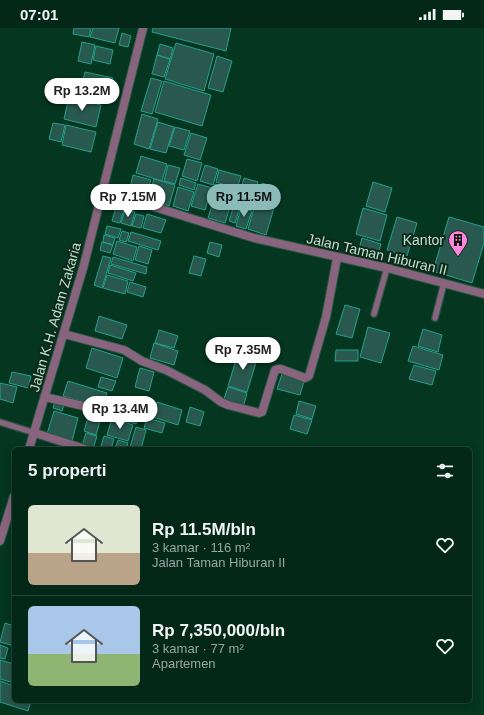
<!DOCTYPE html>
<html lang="id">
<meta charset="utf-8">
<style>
:root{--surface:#032818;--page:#113425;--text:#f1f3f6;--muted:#97a6a2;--line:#244437;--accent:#8bbbb9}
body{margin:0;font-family:Helvetica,sans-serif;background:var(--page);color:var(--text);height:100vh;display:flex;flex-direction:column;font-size:15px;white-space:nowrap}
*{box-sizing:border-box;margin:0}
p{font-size:13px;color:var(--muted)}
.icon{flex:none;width:22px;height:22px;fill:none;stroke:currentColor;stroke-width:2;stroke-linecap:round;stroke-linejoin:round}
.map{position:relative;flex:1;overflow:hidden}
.drawer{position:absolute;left:12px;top:419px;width:460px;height:256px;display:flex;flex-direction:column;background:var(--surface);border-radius:6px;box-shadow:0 2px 10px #0003,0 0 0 1px var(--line)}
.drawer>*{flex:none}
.price{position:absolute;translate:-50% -34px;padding:0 9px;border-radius:14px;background:#fff;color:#222;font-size:13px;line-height:26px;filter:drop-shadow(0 1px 2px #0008)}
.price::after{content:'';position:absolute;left:50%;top:24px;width:12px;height:9px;margin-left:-6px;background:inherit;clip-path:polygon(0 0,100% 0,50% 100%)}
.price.selected{background:var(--accent);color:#111}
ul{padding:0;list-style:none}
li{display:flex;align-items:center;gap:12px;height:100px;padding:0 16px}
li+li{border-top:1px solid var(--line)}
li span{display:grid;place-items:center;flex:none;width:112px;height:80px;border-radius:6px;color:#555}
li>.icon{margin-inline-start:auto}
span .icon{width:48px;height:48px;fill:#fffc;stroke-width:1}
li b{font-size:17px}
h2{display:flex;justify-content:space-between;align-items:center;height:48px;padding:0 16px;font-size:17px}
.status{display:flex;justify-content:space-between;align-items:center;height:28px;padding:0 20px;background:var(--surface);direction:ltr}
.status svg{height:11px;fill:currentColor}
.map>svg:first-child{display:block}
.building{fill:#29584e;stroke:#23a18c}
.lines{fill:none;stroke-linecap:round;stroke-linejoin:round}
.lane-casing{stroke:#25553e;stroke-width:8}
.street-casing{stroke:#25553e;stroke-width:10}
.lane{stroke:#89647e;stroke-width:5.5}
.street{stroke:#89647e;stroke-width:8}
.labels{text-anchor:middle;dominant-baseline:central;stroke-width:4;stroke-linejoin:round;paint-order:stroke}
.poi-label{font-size:14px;fill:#bae2c9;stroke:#0e291b;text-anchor:end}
.street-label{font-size:14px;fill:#bae2c9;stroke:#0e291b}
</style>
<div class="status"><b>07:01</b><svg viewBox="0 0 49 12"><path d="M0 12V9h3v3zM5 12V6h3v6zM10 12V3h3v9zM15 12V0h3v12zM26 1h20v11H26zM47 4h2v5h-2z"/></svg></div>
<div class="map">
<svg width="484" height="687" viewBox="0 0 484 687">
<rect width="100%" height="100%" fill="#043620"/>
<path class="building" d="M74 0H91L89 9 73 6Z
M93 0H119L115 15 90 9Z
M153 0H231L226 23 152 4Z
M122 5 131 8 128 19 119 17Z
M82 14 95 17 91 36 78 33Z
M176 15 214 26 204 63 165 51Z
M160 16 173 20 170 31 157 27Z
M96 18 113 22 110 36 93 32Z
M157 27 170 31 164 49 152 46Z
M217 28 232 33 223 64 208 60Z
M85 44 113 50 108 74 79 67Z
M151 50 162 53 152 86 141 83Z
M164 53 211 67 202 98 155 84Z
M69 69 101 77 96 99 64 91Z
M142 86 158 91 149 121 134 116Z
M158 94 174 99 166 125 150 121Z
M53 95 65 97 61 114 49 111Z
M66 97 96 104 91 124 62 117Z
M175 99 190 103 184 122 169 118Z
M191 105 207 110 200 132 184 127Z
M141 128 167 136 162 153 136 145Z
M187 131 202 135 197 153 182 148Z
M168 137 180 140 175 156 164 153Z
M205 137 218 141 213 157 200 153Z
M219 142 241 148 237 161 216 154Z
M133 147 151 152 145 170 129 164Z
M181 150 196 155 194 162 179 157Z
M244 150 258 154 251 180 236 176Z
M154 151 175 157 169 178 148 170Z
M373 154 392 160 385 184 366 178Z
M262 155 277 160 274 170 258 166Z
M198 156 212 160 205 182 191 178Z
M215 156 235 162 231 175 211 169Z
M178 159 194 164 188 183 173 178Z
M258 167 276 173 266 207 248 201Z
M214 171 231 176 225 195 208 190Z
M116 179 124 181 120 195 112 193Z
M233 180 239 182 235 195 229 193Z
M241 180 252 183 246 201 236 198Z
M363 180 387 187 380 213 356 206Z
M125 182 135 184 131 198 121 195Z
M136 186 144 188 141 200 132 198Z
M147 186 166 192 161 205 143 200Z
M397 189 417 195 407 228 387 222Z
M449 189 484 199V215L472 255 433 243Z
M107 198 121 201 118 210 105 206Z
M122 203 129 205 126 214 119 212Z
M131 204 161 213 158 222 128 213Z
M104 207 115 210 113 217 103 214Z
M362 210 381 216 375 235 357 229Z
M117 213 137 219 133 233 113 226Z
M102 214 113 217 110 225 100 222Z
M210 214 222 217 219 229 207 225Z
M139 218 152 222 148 236 135 232Z
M103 228 111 230 102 260 94 257Z
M194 228 206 231 201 248 189 245Z
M113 229 147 239 146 246 111 236Z
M110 237 136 245 133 253 108 245Z
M107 247 128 253 125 266 103 260Z
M130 254 146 259 143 269 127 264Z
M345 277 360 281 352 310 336 306Z
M99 288 127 297 122 311 95 303Z
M368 299 390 305 381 335 360 329Z
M423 301 442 307 438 324 418 318Z
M159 302 178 308 174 320 155 315Z
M154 315 178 323 174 337 150 330Z
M413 318 443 327 439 342 408 333Z
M92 320 123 330 117 350 86 340Z
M239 322 258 328 247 364 228 358Z
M336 322H358V333H335Z
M414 337 436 343 432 357 409 351Z
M140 340 154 344 149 363 135 359Z
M12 344 31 348 28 360 9 355Z
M282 346 304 353 300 367 277 361Z
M101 349 116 353 112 363 98 359Z
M68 353 107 365 102 379 63 368Z
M0 355 17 359 13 375 0 371Z
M228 359 247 365 243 380 223 374Z
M111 372 123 376 118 392 106 388Z
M124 373 142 378 139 386 122 381Z
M299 373 316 378 312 391 296 386Z
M55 374 64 376 62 383 53 380Z
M157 374 182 382 178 397 153 389Z
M190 379 204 384 200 398 186 394Z
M54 383 78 390 72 413 47 406Z
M90 383 102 386 96 407 84 403Z
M125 384 138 388 136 396 123 392Z
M294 387 312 392 307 406 290 401Z
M112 390 133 397 128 413 107 407Z
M147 390 165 395 162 405 144 400Z
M136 399 146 402 141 421 130 419Z
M86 405 97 408 93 421 82 418Z
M104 408 114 411 111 421H100Z
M118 412 128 415 126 421H115Z
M5 595 14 598V618L0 614Z
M0 617 8 620 5 631 0 630Z
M0 632 14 636V655L0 651Z
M0 653 14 658V673H31L28 683 0 674Z"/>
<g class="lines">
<g class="lane-casing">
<path id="lane" d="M374 286 387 240
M435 290 444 255
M0 394 35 405"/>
</g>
<g class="street-casing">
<path id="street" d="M103 163 254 210 387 240 484 266
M64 306 124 322 142 333 166 342 205 362 221 374 228 377 259 385 262 384 275 342 278 341H281L305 350 309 348 326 289 337 230
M45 369 96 381
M35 405 85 421
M29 421 84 237 143 0
M0 513 14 468"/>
</g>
<use href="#lane" class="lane"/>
<use href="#street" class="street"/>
</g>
<defs>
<g id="building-pin" transform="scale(1)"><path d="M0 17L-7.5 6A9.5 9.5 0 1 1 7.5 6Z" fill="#ff85df" stroke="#0e291b"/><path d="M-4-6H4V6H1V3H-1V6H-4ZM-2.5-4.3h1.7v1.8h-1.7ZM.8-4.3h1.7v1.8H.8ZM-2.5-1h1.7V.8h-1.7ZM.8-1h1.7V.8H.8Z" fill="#111"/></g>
</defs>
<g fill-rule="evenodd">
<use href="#building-pin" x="458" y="212"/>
</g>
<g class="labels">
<g class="poi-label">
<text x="444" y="212">Kantor</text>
</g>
<g class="street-label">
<text transform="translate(377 226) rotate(13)">Jalan Taman Hiburan II</text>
<text transform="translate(55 289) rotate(-74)">Jalan K.H. Adam Zakaria</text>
</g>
</g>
</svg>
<b class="price" style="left:82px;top:84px">Rp 13.2M</b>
<b class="price" style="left:128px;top:190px">Rp 7.15M</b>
<b class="price selected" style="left:244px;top:190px">Rp 11.5M</b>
<b class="price" style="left:243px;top:343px">Rp 7.35M</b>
<b class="price" style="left:120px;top:402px">Rp 13.4M</b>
<section class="drawer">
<h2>5 properti<svg class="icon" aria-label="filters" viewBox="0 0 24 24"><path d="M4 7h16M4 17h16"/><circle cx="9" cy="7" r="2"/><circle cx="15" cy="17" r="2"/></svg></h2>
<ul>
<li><span style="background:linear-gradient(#dfe7d0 60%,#b9a48a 0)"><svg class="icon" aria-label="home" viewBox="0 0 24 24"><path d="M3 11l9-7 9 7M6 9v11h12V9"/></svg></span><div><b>Rp 11.5M/bln</b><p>3 kamar · 116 m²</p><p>Jalan Taman Hiburan II</p></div><svg class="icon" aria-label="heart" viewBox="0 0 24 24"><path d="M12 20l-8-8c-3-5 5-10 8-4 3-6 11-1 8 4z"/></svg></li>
<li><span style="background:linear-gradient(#a9c7e8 60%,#8fb573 0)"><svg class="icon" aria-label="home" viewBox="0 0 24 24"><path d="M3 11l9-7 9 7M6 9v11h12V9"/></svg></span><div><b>Rp 7,350,000/bln</b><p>3 kamar · 77 m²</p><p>Apartemen</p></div><svg class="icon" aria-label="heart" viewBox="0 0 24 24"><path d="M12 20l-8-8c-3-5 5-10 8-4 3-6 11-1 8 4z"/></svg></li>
</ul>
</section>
</div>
